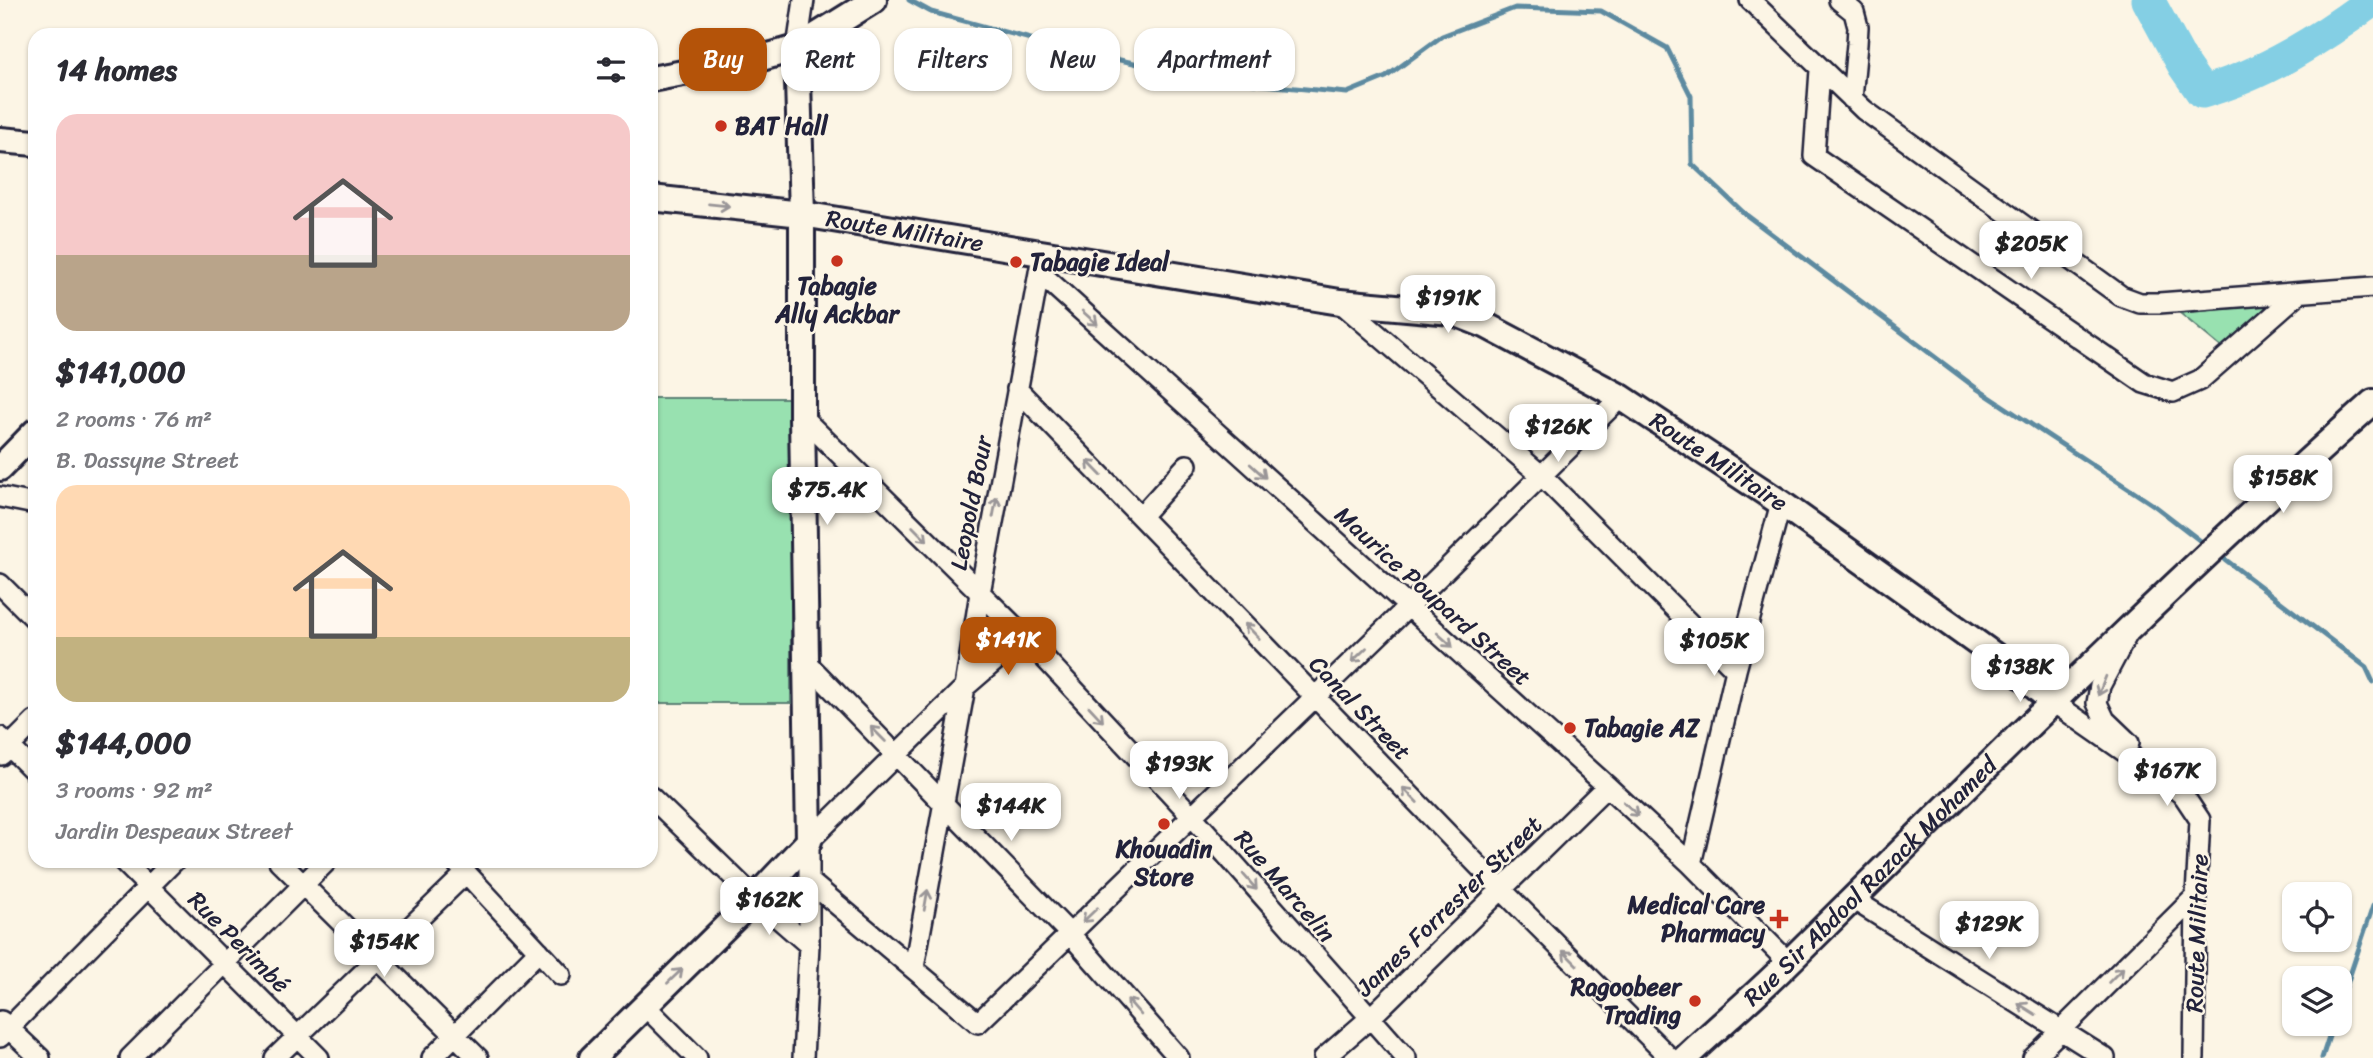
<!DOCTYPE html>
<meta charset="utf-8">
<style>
:root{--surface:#fff;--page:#f2f2f3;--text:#2b2b33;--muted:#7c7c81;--accent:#b45309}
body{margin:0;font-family:Sriracha,sans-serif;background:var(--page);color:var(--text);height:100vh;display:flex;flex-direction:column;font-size:26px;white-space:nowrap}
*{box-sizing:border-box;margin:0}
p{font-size:23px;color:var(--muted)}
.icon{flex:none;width:38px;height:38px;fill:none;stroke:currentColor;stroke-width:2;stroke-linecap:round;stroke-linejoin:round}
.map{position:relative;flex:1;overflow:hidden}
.panel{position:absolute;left:28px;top:28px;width:630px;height:840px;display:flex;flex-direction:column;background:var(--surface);border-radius:21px;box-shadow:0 2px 5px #0004}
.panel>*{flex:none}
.banner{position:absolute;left:679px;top:28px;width:665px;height:63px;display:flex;gap:14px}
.controls{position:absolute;left:2282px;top:882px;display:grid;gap:14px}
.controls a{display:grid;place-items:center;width:70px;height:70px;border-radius:14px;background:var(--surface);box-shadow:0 2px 5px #0004;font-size:35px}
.price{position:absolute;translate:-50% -60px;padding:0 16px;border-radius:14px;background:#fff;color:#222;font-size:23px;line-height:46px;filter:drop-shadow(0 2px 4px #0008)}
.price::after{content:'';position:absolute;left:50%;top:42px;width:21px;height:16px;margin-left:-10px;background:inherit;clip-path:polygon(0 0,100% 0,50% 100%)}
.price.active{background:var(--accent);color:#fff}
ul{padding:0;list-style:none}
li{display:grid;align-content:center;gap:14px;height:371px;padding:0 28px}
li span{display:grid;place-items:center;height:217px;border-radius:21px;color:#555}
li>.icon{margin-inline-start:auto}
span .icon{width:126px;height:126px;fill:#fffc;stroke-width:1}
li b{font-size:30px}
h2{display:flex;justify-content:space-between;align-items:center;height:84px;padding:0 28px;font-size:30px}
.chip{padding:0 24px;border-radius:21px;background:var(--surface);box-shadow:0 2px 5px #0004;font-size:24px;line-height:63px}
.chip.active{background:var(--accent);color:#fff}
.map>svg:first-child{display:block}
.green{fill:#98e1b0;stroke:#5d8276;stroke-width:2}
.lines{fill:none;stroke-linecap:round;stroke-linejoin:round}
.stream{stroke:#5d8aa0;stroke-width:5}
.river{stroke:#84cfe4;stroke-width:33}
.minor-casing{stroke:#22223b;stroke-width:24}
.major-casing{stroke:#22223b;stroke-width:30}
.minor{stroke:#fcf5e5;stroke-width:19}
.major{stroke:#fcf5e5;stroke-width:24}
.oneway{stroke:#9a9698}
.poi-dot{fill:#c8321e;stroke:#fcf5e5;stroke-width:2.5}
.labels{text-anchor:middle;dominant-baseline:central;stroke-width:5;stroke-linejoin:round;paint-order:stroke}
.poi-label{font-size:24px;font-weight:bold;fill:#22223b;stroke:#fcf5e5;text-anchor:start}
.street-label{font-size:24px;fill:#22223b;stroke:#fcf5e5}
</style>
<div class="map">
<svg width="2373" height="1058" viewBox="0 0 2373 1058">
<rect width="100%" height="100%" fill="#fcf5e5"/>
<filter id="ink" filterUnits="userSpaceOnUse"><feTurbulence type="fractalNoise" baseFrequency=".0143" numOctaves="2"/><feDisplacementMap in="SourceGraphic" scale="14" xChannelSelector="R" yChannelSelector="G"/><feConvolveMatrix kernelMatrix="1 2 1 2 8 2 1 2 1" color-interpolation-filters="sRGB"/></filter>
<g filter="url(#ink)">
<path class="green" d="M2264 305 2272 307 2228 353 2180 313Z
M651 398H791V703H651Z"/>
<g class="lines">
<path class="stream" d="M909 0 931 12 1060 47 1143 65 1254 84 1347 93 1386 77 1442 36 1515 8 1601 11 1667 48 1691 96 1692 164 1745 214 1976 388 2155 506 2207 546
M2218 554 2366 667 2373 682
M2340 1005 2373 906
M2322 1058 2333 1024"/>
<path class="river" d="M2148 0 2184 66 2202 92C2264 75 2322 38 2373 0"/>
<g class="minor-casing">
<path id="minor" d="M1750 0 1864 110 2121 296 2140 303H2159L2373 287
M1839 0 1854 12 1858 27 1857 44 1852 99
M797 48 804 0
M1820 70 1814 156 2144 383 2173 392 2200 380 2298 294
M1039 272 1607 786 1691 864 1788 962
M1340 302 1542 476 1736 670
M1017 389 1501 889 1670 1058
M802 417 1024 636 1192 816 1406 1058
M0 497 35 504
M1141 516 1187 465
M0 584 35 619
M2127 635 2100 686 2097 703 2105 720 2129 743
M807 663 1070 934 1179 1058
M2053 702 2158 775 2184 796 2200 820 2196 896 2194 1058
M0 737 35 772
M1 755 35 721
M651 797 755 898 809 945
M123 861 319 1058
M279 861 478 1058
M455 861 561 975
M1691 864 1736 670 1781 503
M809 881 978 1023 1408 607 1621 397
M1851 898 2105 1058
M914 967 965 687 980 593 1041 262
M644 1005 697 1058
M1 1021 40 1058
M0 1037 174 861
M130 1058 327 861
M275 1058 466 873
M432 1058 539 951
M803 1058 809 945V841L965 687 1024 636
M1324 1058 1369 1019 1607 786
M2033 1058 2196 896"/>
</g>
<g class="major-casing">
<g id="major">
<path d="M651 79 758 59 797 48 874 0"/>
<path d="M0 140 35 143"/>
<path id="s1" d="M651 198 802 214 1340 302 1452 312 1485 325 1621 397 1781 503 2015 670 2053 702"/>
<path d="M0 468 35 432"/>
<path d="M592 1058 755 898 809 841 802 417V214L797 48"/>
<path id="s2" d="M1685 1058C1720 1025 1756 995 1790 961 1981 772 2172 582 2373 402"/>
</g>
</g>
<use href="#minor" class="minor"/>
<use href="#major" class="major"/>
</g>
<defs><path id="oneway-shaft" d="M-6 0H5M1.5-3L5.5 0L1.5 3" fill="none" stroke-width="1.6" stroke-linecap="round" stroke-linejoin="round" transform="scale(1.75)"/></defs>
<g class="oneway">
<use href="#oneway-shaft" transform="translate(719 205) rotate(6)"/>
<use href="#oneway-shaft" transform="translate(1090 318) rotate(42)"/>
<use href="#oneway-shaft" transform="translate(1094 468) rotate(-134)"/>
<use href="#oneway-shaft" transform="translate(1258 471) rotate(42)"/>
<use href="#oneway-shaft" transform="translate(995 507) rotate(-79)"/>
<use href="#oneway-shaft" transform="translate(920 534) rotate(45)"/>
<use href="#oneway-shaft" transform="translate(1252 631) rotate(-134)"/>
<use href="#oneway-shaft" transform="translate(1445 640) rotate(42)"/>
<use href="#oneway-shaft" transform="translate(1359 655) rotate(136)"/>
<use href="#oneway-shaft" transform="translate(2102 686) rotate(112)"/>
<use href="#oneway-shaft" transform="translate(1096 714) rotate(47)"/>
<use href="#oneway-shaft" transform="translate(878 734) rotate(-135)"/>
<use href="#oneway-shaft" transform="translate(1410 795) rotate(-134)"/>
<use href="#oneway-shaft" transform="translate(1631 809) rotate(43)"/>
<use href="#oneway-shaft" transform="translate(1250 882) rotate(49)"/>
<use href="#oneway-shaft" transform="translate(926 900) rotate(-80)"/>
<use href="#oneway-shaft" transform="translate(1090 915) rotate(136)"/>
<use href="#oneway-shaft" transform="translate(1570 958) rotate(-135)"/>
<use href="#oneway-shaft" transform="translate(2116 975) rotate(-45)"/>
<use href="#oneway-shaft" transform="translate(675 976) rotate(-44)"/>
<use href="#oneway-shaft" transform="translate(1134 1007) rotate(-131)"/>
<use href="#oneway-shaft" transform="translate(2027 1009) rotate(-148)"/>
</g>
</g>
<g class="poi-dot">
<circle cx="721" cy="126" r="7"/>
<circle cx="837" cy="261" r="7"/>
<circle cx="1016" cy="262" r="7"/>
<circle cx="1570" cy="728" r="7"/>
<circle cx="1164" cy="824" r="7"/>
<path d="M1775.5 908.5h7v7h7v7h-7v7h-7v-7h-7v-7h7z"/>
<circle cx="1695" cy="1001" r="7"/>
</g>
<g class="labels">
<g class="poi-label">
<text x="735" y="126">BAT Hall</text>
<text x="1030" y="262">Tabagie Ideal</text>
<text x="837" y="286" text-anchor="middle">Tabagie<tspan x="837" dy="28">Ally Ackbar</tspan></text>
<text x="1584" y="728">Tabagie AZ</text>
<text x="1164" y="849" text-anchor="middle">Khouadin<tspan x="1164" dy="28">Store</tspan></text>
<text x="1765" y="905" text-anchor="end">Medical Care<tspan x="1765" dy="28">Pharmacy</tspan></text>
<text x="1681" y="987" text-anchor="end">Ragoobeer<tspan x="1681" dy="28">Trading</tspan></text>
</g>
<g class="street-label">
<text stroke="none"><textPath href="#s1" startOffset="256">Route Militaire</textPath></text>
<text stroke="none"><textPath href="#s1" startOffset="1116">Route Militaire</textPath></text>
<text transform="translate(971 503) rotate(-79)">Leopold Bour</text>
<text transform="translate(1433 596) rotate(42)">Maurice Poupard Street</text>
<text transform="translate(1360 708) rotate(46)">Canal Street</text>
<text stroke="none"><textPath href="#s2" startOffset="256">Rue Sir Abdool Razack Mohamed</textPath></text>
<text transform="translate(1285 886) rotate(49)">Rue Marcelin</text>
<text transform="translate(1449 906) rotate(-44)">James Forrester Street</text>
<text transform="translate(2197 933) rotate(-88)">Route Militaire</text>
<text transform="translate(239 942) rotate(45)">Rue Perimbé</text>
</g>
</g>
</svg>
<div class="controls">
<a><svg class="icon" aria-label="locate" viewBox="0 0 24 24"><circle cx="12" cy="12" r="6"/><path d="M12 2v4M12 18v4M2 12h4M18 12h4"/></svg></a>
<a><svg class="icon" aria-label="layers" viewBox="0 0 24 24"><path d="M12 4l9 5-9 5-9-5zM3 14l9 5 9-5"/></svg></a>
</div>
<b class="price" style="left:2031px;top:281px">$205K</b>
<b class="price" style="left:1448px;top:335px">$191K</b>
<b class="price" style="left:1558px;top:464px">$126K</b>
<b class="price" style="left:2283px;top:515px">$158K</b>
<b class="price" style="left:827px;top:527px">$75.4K</b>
<b class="price active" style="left:1008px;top:677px">$141K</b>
<b class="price" style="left:1714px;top:678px">$105K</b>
<b class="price" style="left:2020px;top:704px">$138K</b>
<b class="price" style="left:1179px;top:801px">$193K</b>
<b class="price" style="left:2167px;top:808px">$167K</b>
<b class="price" style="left:1011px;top:843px">$144K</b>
<b class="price" style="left:769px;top:937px">$162K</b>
<b class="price" style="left:1989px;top:961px">$129K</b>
<b class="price" style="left:384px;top:979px">$154K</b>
<div class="banner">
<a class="chip active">Buy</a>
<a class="chip">Rent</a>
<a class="chip">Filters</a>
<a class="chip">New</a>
<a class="chip">Apartment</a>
</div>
<section class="panel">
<h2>14 homes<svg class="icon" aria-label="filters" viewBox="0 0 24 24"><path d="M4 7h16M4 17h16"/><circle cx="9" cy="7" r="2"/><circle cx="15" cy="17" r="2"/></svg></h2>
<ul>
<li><span style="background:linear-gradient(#f6c9c9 65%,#b9a48a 0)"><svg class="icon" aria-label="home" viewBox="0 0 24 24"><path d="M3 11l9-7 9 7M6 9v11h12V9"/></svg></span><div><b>$141,000</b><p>2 rooms · 76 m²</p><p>B. Dassyne Street</p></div></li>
<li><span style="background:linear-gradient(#ffd9b3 70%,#c2b280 0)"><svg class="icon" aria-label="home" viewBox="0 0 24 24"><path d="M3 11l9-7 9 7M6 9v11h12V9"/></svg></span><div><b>$144,000</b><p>3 rooms · 92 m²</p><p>Jardin Despeaux Street</p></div></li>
</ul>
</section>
</div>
